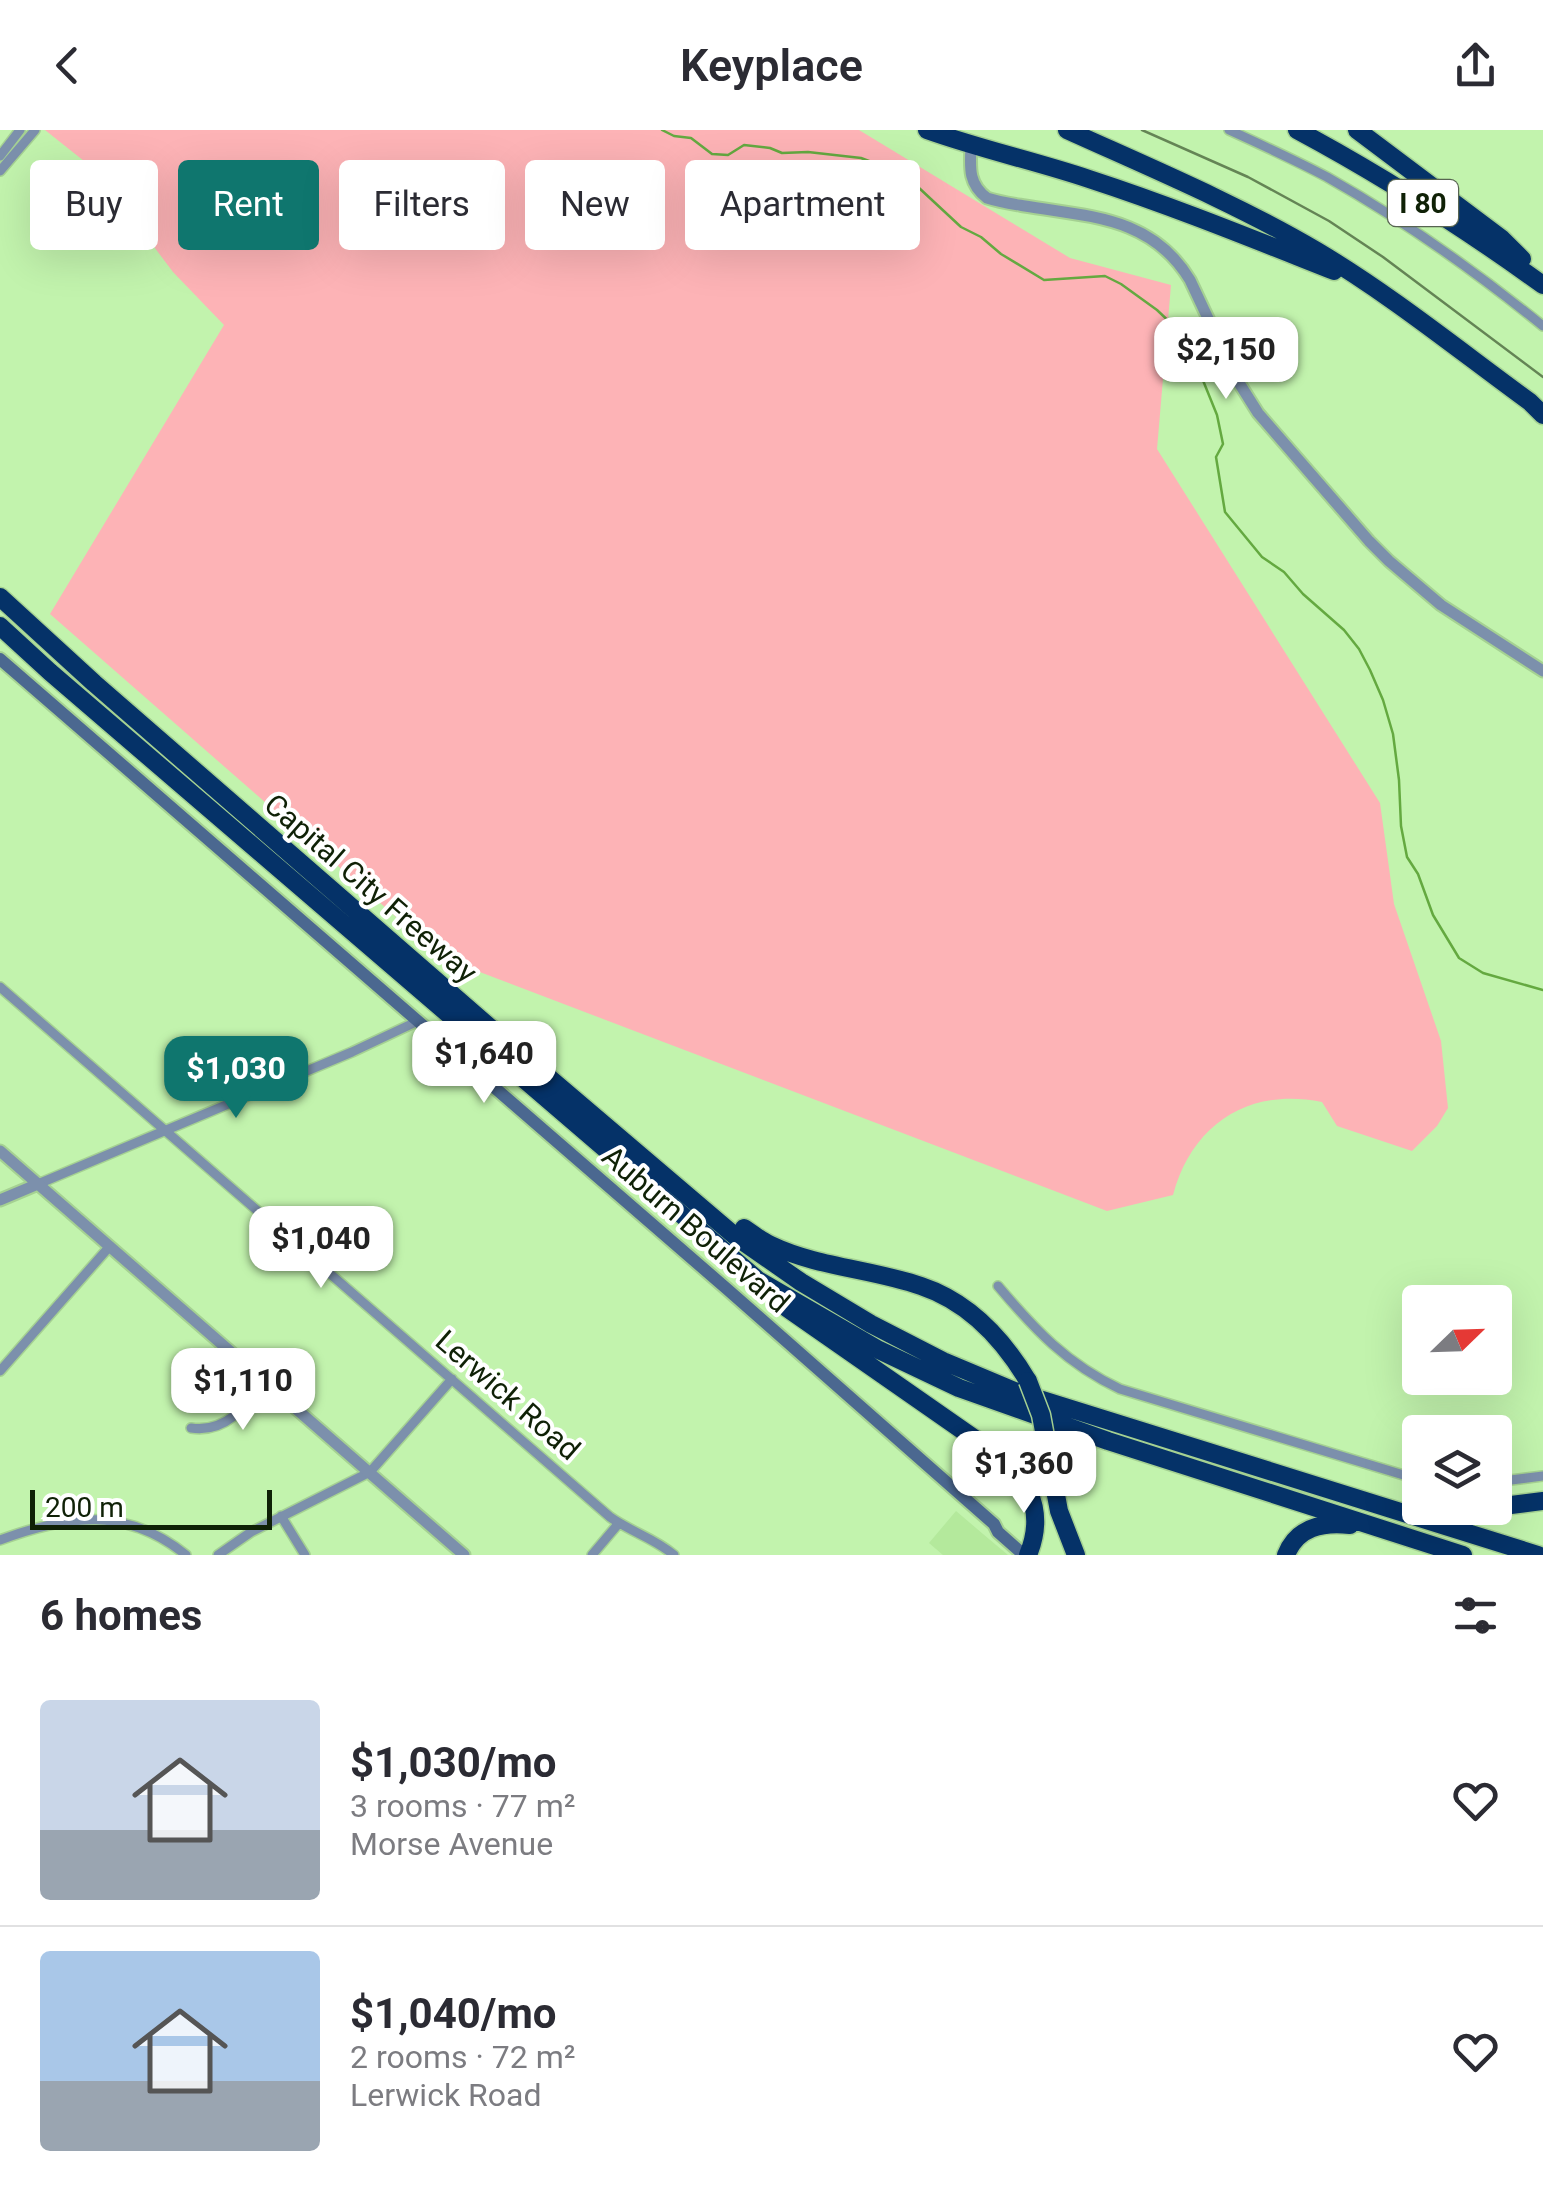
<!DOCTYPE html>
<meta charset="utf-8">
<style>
:root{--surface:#fff;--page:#f2f2f3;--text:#2b2b33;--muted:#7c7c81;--line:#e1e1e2;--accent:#0f766e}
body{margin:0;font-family:Roboto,sans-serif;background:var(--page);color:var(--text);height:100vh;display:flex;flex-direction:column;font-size:38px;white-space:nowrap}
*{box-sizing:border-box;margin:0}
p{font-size:32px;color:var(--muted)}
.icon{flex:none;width:55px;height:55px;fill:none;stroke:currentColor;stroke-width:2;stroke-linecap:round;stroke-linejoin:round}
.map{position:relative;height:1425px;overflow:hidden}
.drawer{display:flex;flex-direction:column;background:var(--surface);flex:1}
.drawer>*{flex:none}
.top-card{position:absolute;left:30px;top:30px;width:1000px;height:90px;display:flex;gap:20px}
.needle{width:65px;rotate:67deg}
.tools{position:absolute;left:1402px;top:1155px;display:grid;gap:20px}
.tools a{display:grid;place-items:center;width:110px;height:110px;border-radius:10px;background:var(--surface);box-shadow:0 10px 40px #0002;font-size:50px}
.scale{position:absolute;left:30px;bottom:25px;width:242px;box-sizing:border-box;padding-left:10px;border:5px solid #0f2106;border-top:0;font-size:28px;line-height:35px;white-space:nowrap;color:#0f2106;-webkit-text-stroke:8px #fff;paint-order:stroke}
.price{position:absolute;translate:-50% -85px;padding:0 22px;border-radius:20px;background:#fff;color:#222;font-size:32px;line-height:65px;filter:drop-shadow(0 2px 5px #0008)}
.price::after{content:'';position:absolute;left:50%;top:60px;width:30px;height:22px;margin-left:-15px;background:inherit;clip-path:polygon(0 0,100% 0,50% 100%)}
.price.active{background:var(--accent);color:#fff}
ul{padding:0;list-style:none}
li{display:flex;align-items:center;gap:30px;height:250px;padding:0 40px}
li+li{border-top:2px solid var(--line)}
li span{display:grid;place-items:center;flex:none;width:280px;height:200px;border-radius:10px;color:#555}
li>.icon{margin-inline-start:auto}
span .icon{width:120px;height:120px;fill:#fffc;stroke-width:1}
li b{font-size:42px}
h2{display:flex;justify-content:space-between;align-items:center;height:120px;padding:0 40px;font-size:42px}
.pill{padding:0 35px;border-radius:10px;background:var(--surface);box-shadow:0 10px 40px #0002;font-size:35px;line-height:90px}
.pill.active{background:var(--accent);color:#fff}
header{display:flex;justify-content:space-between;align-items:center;height:130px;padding:0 40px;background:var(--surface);font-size:45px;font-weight:600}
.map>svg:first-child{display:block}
.built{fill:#b4e99c}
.green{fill:#fdb3b6}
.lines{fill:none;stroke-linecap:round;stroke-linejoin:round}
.stream{stroke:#64a940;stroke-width:2.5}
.minor-casing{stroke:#a5d192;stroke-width:12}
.tertiary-casing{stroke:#a5d192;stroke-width:15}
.secondary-casing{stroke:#a5d192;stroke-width:16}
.motorway-casing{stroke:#a5d192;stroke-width:21}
.minor{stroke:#7c90ac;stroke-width:9}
.tertiary{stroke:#7c90ac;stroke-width:11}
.secondary{stroke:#4b6890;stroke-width:12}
.motorway{stroke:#053268;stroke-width:18}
.tram{stroke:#648455;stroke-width:2.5}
.motorway-bridge-casing{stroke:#a5d192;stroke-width:21;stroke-linecap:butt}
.motorway-bridge{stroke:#053268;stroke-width:18}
.labels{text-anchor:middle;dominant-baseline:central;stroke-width:8;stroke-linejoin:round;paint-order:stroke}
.shield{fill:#fff;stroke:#576451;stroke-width:2.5}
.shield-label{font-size:28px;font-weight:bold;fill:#0f2106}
.street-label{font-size:30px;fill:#0f2106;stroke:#fff}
</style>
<header><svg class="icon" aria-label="back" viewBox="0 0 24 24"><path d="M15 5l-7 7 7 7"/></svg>Keyplace<svg class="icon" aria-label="share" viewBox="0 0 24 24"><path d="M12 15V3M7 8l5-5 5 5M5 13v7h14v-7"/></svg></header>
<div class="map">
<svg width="1543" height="1425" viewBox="0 0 1543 1425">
<rect width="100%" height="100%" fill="#c2f3ad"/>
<path class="built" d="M956 1381 983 1404 1008 1425H943L929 1413Z"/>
<path class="green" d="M45 0H859L1070 128 1171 155 1157 319 1380 673 1394 774 1441 911 1448 978 1437 996 1412 1021 1337 996 1322 972C1249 957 1192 994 1173 1065L1107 1081 443 828 50 484 224 195 173 142 109 57 84 31Z"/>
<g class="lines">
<path class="stream" d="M662 0 674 6 691 8 712 24 728 25 744 15 770 18 782 23 808 22 861 28 890 39 918 57 961 97 981 107 1001 124 1044 150 1105 146 1121 154 1157 180 1177 199 1186 223 1200 243 1217 285 1223 314 1216 327 1225 382 1262 427 1284 442 1303 464 1344 500 1359 519 1370 540 1383 570 1393 604 1399 650 1401 696 1407 727 1418 744 1433 785 1459 828 1483 843 1543 860"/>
<g class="minor-casing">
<path id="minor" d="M1229 0C1262 15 1295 30 1327 47 1403 90 1475 141 1543 196
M0 26 20 0
M0 41 35 0
M0 857 610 1387C631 1402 654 1408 674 1425
M38 1054 352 922 418 891
M998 1156C1035 1200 1067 1234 1120 1259L1420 1350
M0 1241 110 1116
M191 1298C225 1303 248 1277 262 1249
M1495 1352 1543 1346
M281 1386 305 1425
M0 1410C67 1385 126 1376 186 1425
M218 1425 251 1402 370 1342 452 1249
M592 1425 619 1393"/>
</g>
<g class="tertiary-casing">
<path id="tertiary" d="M971 16C970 37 968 54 987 68 999 72 1013 74 1025 76 1091 87 1152 87 1190 150L1236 248 1258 283 1369 411 1389 431 1441 475 1543 541
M0 1021 464 1425
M0 1070 38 1054"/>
</g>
<g class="secondary-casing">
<path id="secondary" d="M0 529 727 1159 994 1394 998 1402 1024 1425"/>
</g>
<g class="motorway-casing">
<path id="motorway" d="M927 0C980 19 1035 31 1089 49 1172 76 1253 109 1334 141
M1067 0C1151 38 1237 74 1317 121 1391 165 1460 221 1530 272L1543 285
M1297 0C1383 46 1464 98 1543 155
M1357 0 1502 109 1522 129
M0 467 94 553 494 901 735 1106 801 1152 871 1194 943 1231 1017 1262 1538 1425
M0 496 50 542 758 1150 879 1220 959 1258 1108 1311 1463 1425
M744 1098C753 1104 761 1111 771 1115 817 1137 872 1139 921 1156 969 1172 1003 1209 1028 1251
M787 1178 1008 1332C1034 1359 1043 1389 1028 1425
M1046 1312 1059 1381 1076 1425
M1495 1377 1543 1371
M1450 1378H1488
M1286 1425C1297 1397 1322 1392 1350 1395"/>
</g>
<use href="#minor" class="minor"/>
<use href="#tertiary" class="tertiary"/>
<use href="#secondary" class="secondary"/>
<use href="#motorway" class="motorway"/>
<path class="tram" d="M1142 0 1248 47 1329 91 1383 127 1543 247"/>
<g class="motorway-bridge-casing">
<path id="motorway-bridge" d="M1028 1251 1041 1285 1046 1312"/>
</g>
<use href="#motorway-bridge" class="motorway-bridge"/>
</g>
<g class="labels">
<rect class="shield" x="1388" y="50" width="70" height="46" rx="8"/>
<g class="shield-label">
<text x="1423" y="73">I 80</text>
</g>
<g class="street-label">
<text transform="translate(371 758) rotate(41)">Capital City Freeway</text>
<text transform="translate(696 1099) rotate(41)">Auburn Boulevard</text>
<text transform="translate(508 1265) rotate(41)">Lerwick Road</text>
</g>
</g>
</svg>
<div class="tools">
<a><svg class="needle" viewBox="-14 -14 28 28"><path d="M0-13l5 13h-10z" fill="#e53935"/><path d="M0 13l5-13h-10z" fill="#7c7c81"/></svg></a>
<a><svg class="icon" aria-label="layers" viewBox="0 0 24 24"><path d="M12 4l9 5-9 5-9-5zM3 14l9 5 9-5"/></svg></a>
</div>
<div class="scale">200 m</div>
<b class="price" style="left:1226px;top:272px">$2,150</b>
<b class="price" style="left:484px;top:976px">$1,640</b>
<b class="price active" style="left:236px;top:991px">$1,030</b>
<b class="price" style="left:321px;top:1161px">$1,040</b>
<b class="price" style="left:243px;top:1303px">$1,110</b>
<b class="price" style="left:1024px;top:1386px">$1,360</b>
<div class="top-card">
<a class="pill">Buy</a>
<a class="pill active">Rent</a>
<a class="pill">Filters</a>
<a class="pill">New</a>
<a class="pill">Apartment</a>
</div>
</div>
<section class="drawer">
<h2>6 homes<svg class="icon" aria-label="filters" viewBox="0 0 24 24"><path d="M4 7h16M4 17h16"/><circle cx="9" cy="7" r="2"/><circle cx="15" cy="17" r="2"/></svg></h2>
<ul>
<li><span style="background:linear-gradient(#c9d6e8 65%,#9aa5b1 0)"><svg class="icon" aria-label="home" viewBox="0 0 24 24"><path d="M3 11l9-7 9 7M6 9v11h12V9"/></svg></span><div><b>$1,030/mo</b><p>3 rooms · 77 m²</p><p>Morse Avenue</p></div><svg class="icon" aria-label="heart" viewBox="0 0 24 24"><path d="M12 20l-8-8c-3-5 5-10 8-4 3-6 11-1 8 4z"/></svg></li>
<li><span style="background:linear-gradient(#a9c7e8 65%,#9aa5b1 0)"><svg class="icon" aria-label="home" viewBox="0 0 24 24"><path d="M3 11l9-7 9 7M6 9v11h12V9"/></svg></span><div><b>$1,040/mo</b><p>2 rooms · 72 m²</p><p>Lerwick Road</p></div><svg class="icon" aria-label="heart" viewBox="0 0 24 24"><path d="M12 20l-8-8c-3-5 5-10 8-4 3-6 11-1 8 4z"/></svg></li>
</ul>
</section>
